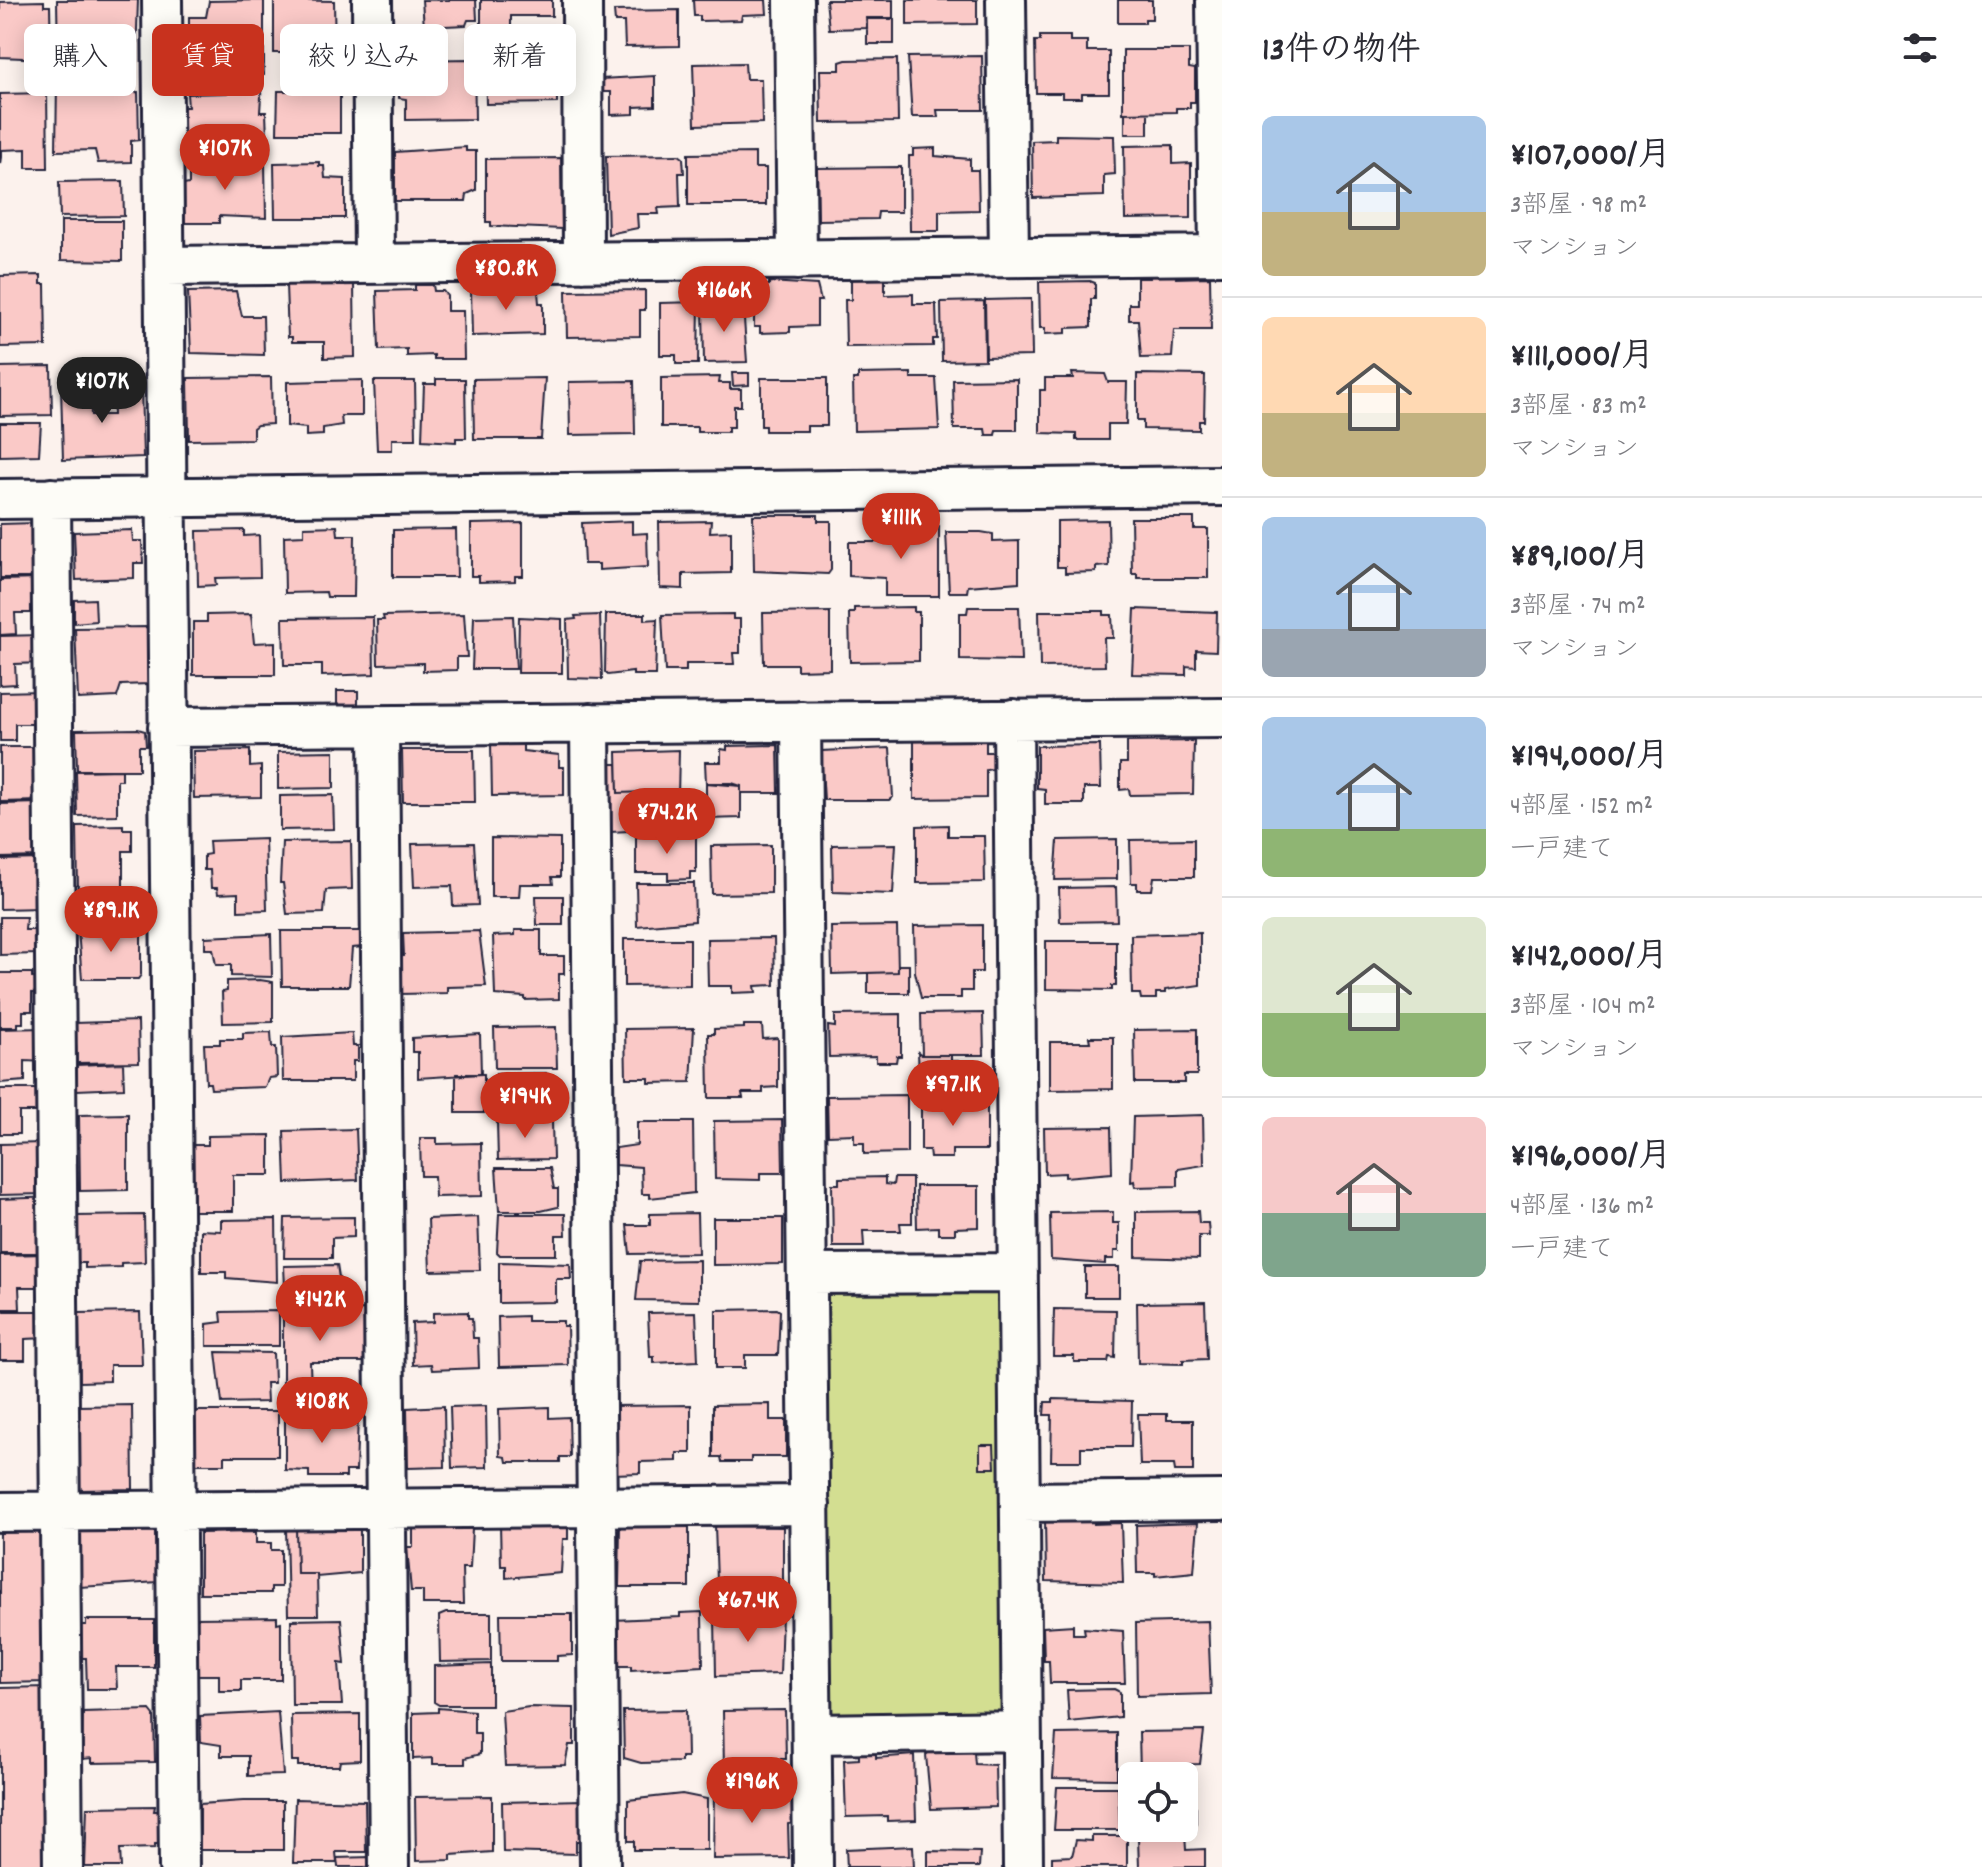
<!DOCTYPE html>
<html lang="ja">
<meta charset="utf-8">
<style>
:root{--surface:#fff;--page:#f2f2f3;--text:#2b2b33;--muted:#7c7c81;--line:#e1e1e2;--accent:#c8321e}
body{margin:0;font-family:Dekko,"Klee One",sans-serif;background:var(--page);color:var(--text);height:100vh;display:flex;flex-direction:column;font-size:30px;white-space:nowrap}
*{box-sizing:border-box;margin:0}
p{font-size:26px;color:var(--muted)}
.icon{flex:none;width:44px;height:44px;fill:none;stroke:currentColor;stroke-width:2;stroke-linecap:round;stroke-linejoin:round}
.map{position:relative;flex:1;overflow:hidden}
.side{display:flex;flex-direction:column;background:var(--surface);width:760px}
.side>*{flex:none}
.hud{position:absolute;left:24px;top:24px;width:760px;height:72px;display:flex;gap:16px}
.controls{position:absolute;left:1118px;top:1762px;display:grid;gap:16px}
.controls a{display:grid;place-items:center;width:80px;height:80px;border-radius:12px;background:var(--surface);box-shadow:0 4px 20px #0003;font-size:40px}
.price{position:absolute;translate:-50% -68px;padding:0 18px;border-radius:28px;background:var(--accent);color:#fff;font-size:26px;line-height:52px;filter:drop-shadow(0 2px 4px #0008)}
.price::after{content:'';position:absolute;left:50%;top:48px;width:24px;height:18px;margin-left:-12px;background:inherit;clip-path:polygon(0 0,100% 0,50% 100%)}
.price.active{background:#222;color:#fff}
ul{padding:0;list-style:none}
li{display:flex;align-items:center;gap:24px;height:200px;padding:0 40px}
li+li{border-top:2px solid var(--line)}
li span{display:grid;place-items:center;flex:none;width:224px;height:160px;border-radius:12px;color:#555}
li>.icon{margin-inline-start:auto}
span .icon{width:96px;height:96px;fill:#fffc;stroke-width:1}
li b{font-size:34px}
h2{display:flex;justify-content:space-between;align-items:center;height:96px;padding:0 40px;font-size:34px}
.tag{padding:0 28px;border-radius:12px;background:var(--surface);box-shadow:0 4px 20px #0003;font-size:28px;line-height:72px}
.tag.active{background:var(--accent);color:#fff}
main{display:flex;flex:1;min-height:0}
.map>svg:first-child{display:block}
.park{fill:#d3de91;stroke:#7a8066;stroke-width:2}
.building{fill:#fac9c7;stroke:#22223b;stroke-width:2}
.lines{fill:none;stroke-linecap:round;stroke-linejoin:round}
.minor-casing{stroke:#22223b;stroke-width:44}
.minor{stroke:#fdfcf7;stroke-width:38}
</style>
<main>
<div class="map">
<svg width="1222" height="1867" viewBox="0 0 1222 1867">
<rect width="100%" height="100%" fill="#fcf2ed"/>
<filter id="ink" filterUnits="userSpaceOnUse"><feTurbulence type="fractalNoise" baseFrequency=".0125" numOctaves="2"/><feDisplacementMap in="SourceGraphic" scale="16" xChannelSelector="R" yChannelSelector="G"/><feConvolveMatrix kernelMatrix="1 2 1 2 8 2 1 2 1" color-interpolation-filters="sRGB"/></filter>
<g filter="url(#ink)">
<path class="park" d="M828 1291 998 1292 1000 1295 1003 1713 830 1715 824 1298Z"/>
<path class="building" d="M57 0H138L136 58 58 59Z
M264 0V75H240L239 53H189V17H206L209 1Z
M274 0 334 1 335 53H274Z
M422 0H476L477 20H468L466 25 424 27Z
M481 0H552V16H511V31H481Z
M693 0H766L767 14 742 15 741 20 700 21V16H694Z
M826 0H893V18H866L867 28 829 29Z
M907 0H977V24L907 25Z
M1118 0H1152V19H1145V23H1118Z
M44 1V6H50L51 55H45V59L0 57V2Z
M679 10V46L625 47 624 22H615L614 11Z
M867 19H894V44H867Z
M1040 36H1070V41H1087V51H1109V93H1082V98H1062V93H1036L1035 41H1040Z
M536 50 537 61H557V103L486 104 485 51Z
M1123 50H1189V68L1195 69V102H1190V108H1176V112L1123 113Z
M982 56 983 110H937L938 117H912L908 57Z
M474 59 475 119 406 120V99L399 98V60Z
M897 59 898 122 821 123 820 70H840V62L846 60Z
M745 63 746 79H761L762 123 695 125 693 64Z
M655 76V106L634 107V114L611 115V92H602L601 79Z
M262 81 260 112H266L267 139 181 142 180 107H188L187 94 227 93V83Z
M57 83H95V93L138 92 139 140 131 141V162L98 163 95 150 56 151Z
M278 91H340V133H277Z
M47 93 48 168H26V149L2 150 0 164V94Z
M1125 113H1148V134H1125Z
M1056 135 1114 136 1115 174 1104 175V196L1033 198 1032 141 1056 140Z
M1173 145V164L1191 163V218L1125 219 1124 146Z
M466 147V151H476V190L467 194 466 201H395V152Z
M935 148V156L970 159V170H978L979 210 939 211V231H910L909 156H913V149Z
M755 153V168H766V205H688V154Z
M679 155 683 158 684 173H679L680 207 658 208 659 214H637L638 228 608 234 606 156Z
M561 158 562 229 491 226V222H486V159Z
M319 162V166H324L325 178 345 179V218H275L274 163Z
M265 163 266 218 219 216V223H184V185L189 184V167L194 164Z
M901 167V212H878L877 219 818 220 817 168Z
M123 181 124 216 60 217 59 182Z
M61 221H122V261L61 260Z
M1150 272H1176V278L1210 277 1211 330H1174L1172 357 1141 358 1138 320H1129V304H1137V278H1150Z
M41 275V284H45L46 346 0 347V276Z
M851 279H885V295L913 294V304H936L937 339H933V346L846 347 845 300H851Z
M1090 281 1095 283V299H1091V327L1066 328V333L1045 334V328H1040L1039 282Z
M769 282 817 285 821 301H817V326L790 327V332L760 333V327H754V286L769 285Z
M354 284 355 357 324 358V342H292V337H288L286 285Z
M415 285H433L434 291H443L447 296V311H463L464 359H434V355L407 356V349L379 350 377 291 415 290Z
M532 288V291L538 292 539 303H543V334L472 336 471 289Z
M645 290V310H640V336L567 337 566 291Z
M236 291 242 316H263L264 355 191 353 188 292Z
M1031 299 1032 356 986 357 985 300Z
M984 301 985 360 942 361 941 302Z
M699 302 698 364H676V355H660V303Z
M703 303 743 305 747 362 704 363Z
M51 366 52 415 0 416V367Z
M732 373H749V385L733 386Z
M911 373V378H936L939 429 854 431 853 379H858V374Z
M1072 373 1105 374 1108 382H1127L1126 424H1108V440H1076V434L1040 433V390H1045V378H1073Z
M1137 374 1205 375 1204 421H1199V430L1143 429V421H1137Z
M271 377 272 424 257 425 253 428V439L189 440 188 378Z
M720 377 719 383H730V389H741V406H734V427H728V432H697V427H661V378Z
M545 378 541 439H474L473 379Z
M761 378H827V426H807V431H765V426H761Z
M436 379H465L466 438H456V442L422 440 424 384H436Z
M1017 379V430H996L995 435H986L985 429H954L953 380Z
M362 380V416H341L342 425 323 428V435L306 436V428L287 426V382Z
M374 381H415L416 439H392V450H377Z
M634 381 635 434 570 435 569 382Z
M130 384V389L141 388 143 457 63 460 61 386 90 389 91 415H113L112 385Z
M0 423H41L39 455 0 456Z
M753 515H818V521H831V570L828 574 754 571Z
M1131 518H1194V529H1208V578H1137V574H1132Z
M1108 520 1109 566 1096 567V572L1065 573V567H1057V521Z
M632 521V534L647 533 648 567 599 570V564H584L582 523Z
M711 521 710 532 731 531V573L683 574V589L660 588 659 522Z
M35 523 36 578H0V524Z
M523 523V576H515V581L479 582V576H471V524Z
M337 526 338 535H355L354 597H327L326 592 285 593 284 536 304 535V527Z
M939 526V596H885V578L849 576V542H888L890 528Z
M456 529 457 577H393V530Z
M132 530 133 541H142L143 563H134V578L76 580 74 532Z
M244 530V536L259 535 260 577 215 578 216 585 198 586 197 531Z
M946 532H981L993 534V542L1019 541V582L968 586 967 592H949Z
M40 579 41 613H15L16 634 0 635V580Z
M95 599 96 621 74 623V600Z
M914 607V612H919V661L850 662 849 613H854V608Z
M968 607H1019L1021 661 960 660V613H967Z
M1135 609 1217 612 1216 651 1196 650V667L1186 666V675L1132 674Z
M1039 611H1104V615H1112L1113 638H1104L1105 666 1040 667Z
M830 612V669L797 670V664H764L763 613Z
M251 614 254 643 275 642V675H193V622H207V615Z
M464 614 467 657H457V670L423 671V663L378 664 377 620H384L383 616Z
M606 614H645V620L657 619 655 675H633V672L608 675 605 672Z
M733 614V619H740V653H733L734 664H686V671H665L662 615Z
M600 615 602 679 568 678 567 620 576 619 575 616Z
M513 616 516 669H472L474 617Z
M373 617 374 674 322 676V665H284L283 618Z
M519 617 562 619V673H518Z
M147 627 148 684 121 685 117 697 78 699 75 628Z
M41 635V663L15 664 16 684 0 685V636Z
M41 691V724H15V741H0V692Z
M337 691H358V705H337Z
M138 729 145 731 146 746H139V770H77L76 730Z
M914 740H986V752H993V769L986 770V798L914 799Z
M1194 741 1193 794 1130 795 1129 789 1120 790V763H1127V742Z
M491 743H523V751L559 755V767H564V795L492 796Z
M778 745 779 793H741V786L732 783H706L705 762H721V749L727 750V746Z
M1100 745 1101 788H1084V804H1045V789L1037 788V746Z
M0 747H40L41 801 0 802Z
M890 748 893 797 889 800H824L821 751Z
M250 750V767L261 766V797L194 798 193 751Z
M402 750H474L475 802H403Z
M679 750 678 797 648 798V792L618 793 617 752Z
M334 751V788L278 789V752Z
M607 764H617L618 793 648 792 649 830 610 832Z
M122 770V780H117V815L77 816 76 771Z
M706 783 741 786V818L706 819Z
M333 795 334 829 280 830V796Z
M41 803V857L0 858V804Z
M123 825V829H132V851H123V893L78 894 77 826Z
M948 825V836H984L985 882 917 883V826Z
M696 836V872H690V879L668 880V873H636V837Z
M491 838 560 839V877H552L553 884H520L519 897H491Z
M265 839 267 910 238 911V893L218 894 217 888H211L210 870H204V855L210 854 209 841Z
M1117 839V879L1055 880 1058 840Z
M1194 839V877H1154L1152 890H1137V883H1131L1130 840Z
M351 841 352 889 326 890 324 913 287 914 283 883H280L282 842Z
M474 843 478 905 453 906 452 886 414 887 412 844Z
M896 844 893 894 833 892 832 845Z
M771 845V893L712 894 711 846Z
M42 859 43 908 0 909V860Z
M636 883H694L695 921 637 926Z
M1116 887 1117 921 1060 922 1059 888Z
M536 896H563V925H537Z
M0 917H26L25 930H38V954L0 955Z
M982 925V972H972V991H961V998H921L915 972 914 926Z
M897 926 898 972 832 974 831 927Z
M141 929V975L138 979H82L78 930Z
M515 930H541V956H564V974H559V999L525 1000V997L495 995 493 936 515 935Z
M281 931H364V947L352 948 349 986H282Z
M479 931 486 986 447 987V993L400 994 398 957 404 956 403 933Z
M1200 933V985L1165 990V993H1156V999H1141L1140 994H1132L1131 935Z
M271 934 272 977 231 976V965H216L213 949H205V937Z
M774 938 775 985 755 986 756 992 732 993V986H708L707 939Z
M624 939H690V985L624 986Z
M1046 941H1116V986H1112V990L1046 989Z
M898 965H909V993H868V973L898 972Z
M0 973H32V978H42V992L32 993V1011H23V1023H18V1027H0Z
M260 980 273 982V1022L223 1023 222 992 227 991V981Z
M983 1013 984 1055H922L921 1014Z
M901 1014V1056H897L896 1062H876V1056L829 1057 828 1026 835 1027V1015Z
M138 1021 139 1062 77 1063 75 1023Z
M744 1025H762L763 1039 778 1038V1087L763 1088V1093H742L743 1098H709L708 1034H714V1029L744 1028Z
M556 1027 557 1068H495L494 1028Z
M45 1028V1062L25 1061V1081L0 1083V1029Z
M694 1028 691 1082 649 1083V1078H626L625 1029Z
M1197 1029V1075H1184V1083H1135L1134 1030Z
M271 1032 272 1047H276L277 1077 269 1078 265 1087 211 1089 210 1083H206L204 1044H220V1039H243V1033Z
M352 1033 353 1046H358V1061H353V1081H283L282 1037Z
M480 1034 481 1074 418 1078V1052H412V1038Z
M1089 1037H1113V1089L1050 1090V1042H1090Z
M918 1052 922 1055H951V1061H959V1081L951 1082V1089H924V1074L919 1075Z
M123 1063 124 1088 77 1090 76 1065Z
M546 1073 547 1091H555V1114H534V1117L497 1115 496 1074Z
M456 1074H484V1113H456Z
M0 1089H44V1112H19V1134H0Z
M907 1095V1153L864 1154V1143H854V1134L828 1135 827 1096Z
M987 1103V1150H952V1158H930L929 1150H921V1104Z
M128 1114V1190L80 1191 79 1115Z
M1203 1115 1204 1165 1178 1169V1186L1135 1187 1134 1181 1131 1182 1133 1117Z
M782 1120 783 1173H760V1180L715 1179 714 1121Z
M552 1121 553 1159 498 1160 497 1122Z
M637 1122H693L694 1193 650 1198V1194H642L641 1167 616 1165V1148L637 1145Z
M1111 1127 1112 1173 1065 1177V1173L1045 1174 1044 1128Z
M356 1129 358 1180 286 1183 284 1131Z
M270 1135V1175H233V1211H194L193 1145H208V1136Z
M420 1138H437V1144L481 1143 482 1196 435 1197 434 1176H421Z
M43 1143 44 1194 0 1195V1144Z
M496 1168H550L554 1189H558V1207L541 1211H499Z
M885 1177V1184L893 1185 894 1178H912V1223H900L901 1231H863L864 1247H833L832 1184H839V1178Z
M916 1186H979V1227L955 1228V1234H938V1227L917 1228Z
M57 1197 58 1253H0V1199Z
M1198 1211 1199 1223H1208L1209 1236H1199V1259L1136 1257V1212Z
M1113 1212V1223H1119V1251H1114V1259H1105V1264L1051 1260 1050 1213Z
M697 1213 698 1253 630 1254 627 1225H650V1214Z
M499 1214H565L566 1235H556V1255H500L497 1252Z
M144 1215 145 1262 121 1263V1267L85 1268V1263H77L76 1216Z
M354 1217V1237L332 1238V1258H284L285 1218Z
M478 1217 480 1270 430 1271 428 1219Z
M713 1218H783V1264L713 1265Z
M276 1219 277 1282 226 1278V1272H201V1230L221 1231V1220Z
M46 1254 47 1287H19L20 1309H0V1255Z
M699 1260V1301L636 1300 640 1261Z
M499 1262 570 1264 571 1279H556V1302L499 1303Z
M337 1265 341 1291 348 1290 349 1301H341L342 1305 286 1307 284 1266Z
M1085 1267H1119V1297H1085Z
M1205 1302 1207 1359 1183 1360V1364L1138 1363 1137 1303Z
M777 1309 780 1311 778 1355H745V1368H716V1310Z
M1054 1309 1116 1310 1115 1358 1109 1357 1108 1362H1074V1356H1053Z
M365 1310 366 1362H310L311 1393 283 1394V1311Z
M0 1311H46V1338L25 1339V1360H0Z
M279 1311V1346H207V1324L222 1322 221 1312Z
M140 1312 142 1365H110V1381L80 1382 79 1313Z
M468 1312V1318H472L473 1338H478L479 1368 432 1370 431 1364 413 1365 412 1323 433 1322V1313Z
M696 1312 698 1361 654 1363V1357H650L648 1313Z
M527 1316V1321H563V1326H567L568 1365 499 1367 498 1317Z
M216 1352 273 1353 274 1383H266L267 1402 222 1403Z
M1053 1399 1132 1401 1131 1447H1081V1461H1051L1052 1415H1044L1045 1402H1053Z
M770 1404V1420H786V1457H751V1462H722L721 1457H713V1405Z
M132 1405 133 1489 79 1490 78 1406Z
M691 1405V1453H677V1461L640 1462V1473L614 1474 613 1406Z
M444 1406 445 1467 408 1468 407 1408Z
M486 1406 487 1467 452 1468 450 1407Z
M549 1407V1418L569 1417 570 1457H560V1462H507L506 1457 500 1456 499 1409Z
M194 1411H278V1456H225V1464H194Z
M1138 1414H1167V1420H1193V1471H1175L1174 1465H1140Z
M358 1415 356 1471H346V1477H309V1471L285 1470V1416Z
M980 1445H994L995 1468H980Z
M1094 1518V1524L1121 1523 1123 1583 1046 1581 1045 1519Z
M562 1522 563 1527 568 1526V1539H563L561 1573 506 1578V1566H501L500 1524Z
M1198 1523 1194 1572 1155 1576V1573H1137L1136 1525Z
M296 1526H360V1573L317 1577V1574H297Z
M620 1526 689 1527V1587H619Z
M715 1526 783 1527V1582L717 1581Z
M286 1528H296L297 1574H317L318 1615H288Z
M413 1528H472L470 1568H462L463 1604H423V1591H411L407 1547H413Z
M46 1529 48 1682 0 1683V1530Z
M157 1531 158 1582 80 1587 79 1532Z
M256 1532V1543H271V1550H281V1587H271V1593H200V1533Z
M702 1612 703 1666 631 1670V1666H614L613 1620 680 1617V1613Z
M719 1612 782 1615 780 1674 716 1676 715 1615Z
M446 1613H491V1661L440 1662 439 1616Z
M500 1614H572V1655L557 1656V1661H501Z
M277 1617V1623L281 1622V1680H241V1691H219V1675H194L195 1618Z
M341 1619 345 1664 339 1663 342 1705H292L291 1620Z
M86 1620H154V1667H116L117 1689H87L86 1658H81V1625H86Z
M1208 1621 1211 1694 1137 1696 1136 1623Z
M1073 1625V1634H1085L1084 1628 1123 1631 1125 1683H1050L1049 1661H1044L1043 1627Z
M491 1664V1705H439L434 1702V1666Z
M47 1687 49 1867H0V1688Z
M1114 1689 1120 1692V1717L1069 1722 1067 1690Z
M529 1707 574 1708V1745H569L565 1765 505 1766 502 1711Z
M438 1708 474 1711V1733H480V1754L465 1758V1764H433V1758L413 1759V1713L438 1712Z
M150 1710 154 1715 155 1762 92 1763V1758L82 1759 83 1712Z
M686 1710 687 1757H681V1762L641 1763 624 1758 623 1711Z
M785 1710 786 1759H766V1769L724 1770 723 1711Z
M278 1712 283 1775 248 1776V1756H221V1745L201 1742 200 1716Z
M360 1714V1760L340 1761 339 1766H298V1761H292L291 1715Z
M1204 1731 1200 1764 1162 1765 1161 1773H1140L1139 1732Z
M1117 1733V1779L1053 1778 1056 1734Z
M970 1750 974 1753 975 1764 995 1765 996 1807 931 1809 926 1755 930 1751Z
M859 1754H876V1758L914 1755 916 1820 887 1821V1816L846 1817 844 1760 859 1759Z
M1189 1783V1807H1196V1831H1139V1828H1184V1784Z
M1057 1787H1118L1120 1830H1054Z
M774 1792 794 1794 795 1823 788 1824 789 1858 713 1859 714 1793Z
M682 1794 707 1799V1850H634V1841H628V1800Z
M492 1796V1852L451 1855V1860L416 1861 415 1797Z
M295 1799 365 1801 366 1852H336L337 1863H293Z
M582 1800V1841H576V1854L503 1852 502 1802Z
M243 1801H283V1850H200V1804Z
M155 1806 154 1811H161V1844H155V1848L120 1849 121 1867H85L87 1807Z
M1185 1834 1186 1850 1205 1849V1867H1139L1138 1838Z
M1092 1836H1127V1867H1052V1857L1072 1856 1076 1840 1092 1841Z
M913 1846 914 1867H847L846 1849Z
M928 1851 980 1852 979 1867H928Z
M370 1857V1867H338L337 1858Z"/>
<g class="lines">
<g class="minor-casing">
<path id="minor" d="M162 0 179 1867
M372 0 374 264
M582 0 583 262
M794 0 797 260
M1006 0 1009 257
M1216 0 1219 255
M165 266 1222 255
M51 498 63 1867
M0 499 1222 486
M1013 719 1023 1867
M801 721 813 1867
M590 723 600 1867
M379 725 389 1867
M168 727 1222 718
M807 1274 1018 1273
M1021 1502 1222 1500
M0 1512 810 1505
M812 1734 1021 1731"/>
</g>
<use href="#minor" class="minor"/>
</g>
</g>
</svg>
<div class="controls">
<a><svg class="icon" aria-label="locate" viewBox="0 0 24 24"><circle cx="12" cy="12" r="6"/><path d="M12 2v4M12 18v4M2 12h4M18 12h4"/></svg></a>
</div>
<b class="price" style="left:225px;top:192px">¥107K</b>
<b class="price" style="left:506px;top:312px">¥80.8K</b>
<b class="price" style="left:724px;top:334px">¥166K</b>
<b class="price active" style="left:102px;top:425px">¥107K</b>
<b class="price" style="left:901px;top:561px">¥111K</b>
<b class="price" style="left:667px;top:856px">¥74.2K</b>
<b class="price" style="left:111px;top:954px">¥89.1K</b>
<b class="price" style="left:953px;top:1128px">¥97.1K</b>
<b class="price" style="left:525px;top:1140px">¥194K</b>
<b class="price" style="left:320px;top:1343px">¥142K</b>
<b class="price" style="left:322px;top:1445px">¥108K</b>
<b class="price" style="left:748px;top:1644px">¥67.4K</b>
<b class="price" style="left:752px;top:1825px">¥196K</b>
<div class="hud">
<a class="tag">購入</a>
<a class="tag active">賃貸</a>
<a class="tag">絞り込み</a>
<a class="tag">新着</a>
</div>
</div>
<section class="side">
<h2>13件の物件<svg class="icon" aria-label="filters" viewBox="0 0 24 24"><path d="M4 7h16M4 17h16"/><circle cx="9" cy="7" r="2"/><circle cx="15" cy="17" r="2"/></svg></h2>
<ul>
<li><span style="background:linear-gradient(#a9c7e8 60%,#c2b280 0)"><svg class="icon" aria-label="home" viewBox="0 0 24 24"><path d="M3 11l9-7 9 7M6 9v11h12V9"/></svg></span><div><b>¥107,000/月</b><p>3部屋 · 98 m²</p><p>マンション</p></div></li>
<li><span style="background:linear-gradient(#ffd9b3 60%,#c2b280 0)"><svg class="icon" aria-label="home" viewBox="0 0 24 24"><path d="M3 11l9-7 9 7M6 9v11h12V9"/></svg></span><div><b>¥111,000/月</b><p>3部屋 · 83 m²</p><p>マンション</p></div></li>
<li><span style="background:linear-gradient(#a9c7e8 70%,#9aa5b1 0)"><svg class="icon" aria-label="home" viewBox="0 0 24 24"><path d="M3 11l9-7 9 7M6 9v11h12V9"/></svg></span><div><b>¥89,100/月</b><p>3部屋 · 74 m²</p><p>マンション</p></div></li>
<li><span style="background:linear-gradient(#a9c7e8 70%,#8fb573 0)"><svg class="icon" aria-label="home" viewBox="0 0 24 24"><path d="M3 11l9-7 9 7M6 9v11h12V9"/></svg></span><div><b>¥194,000/月</b><p>4部屋 · 152 m²</p><p>一戸建て</p></div></li>
<li><span style="background:linear-gradient(#dfe7d0 60%,#8fb573 0)"><svg class="icon" aria-label="home" viewBox="0 0 24 24"><path d="M3 11l9-7 9 7M6 9v11h12V9"/></svg></span><div><b>¥142,000/月</b><p>3部屋 · 104 m²</p><p>マンション</p></div></li>
<li><span style="background:linear-gradient(#f6c9c9 60%,#7fa58c 0)"><svg class="icon" aria-label="home" viewBox="0 0 24 24"><path d="M3 11l9-7 9 7M6 9v11h12V9"/></svg></span><div><b>¥196,000/月</b><p>4部屋 · 136 m²</p><p>一戸建て</p></div></li>
</ul>
</section>
</main>
